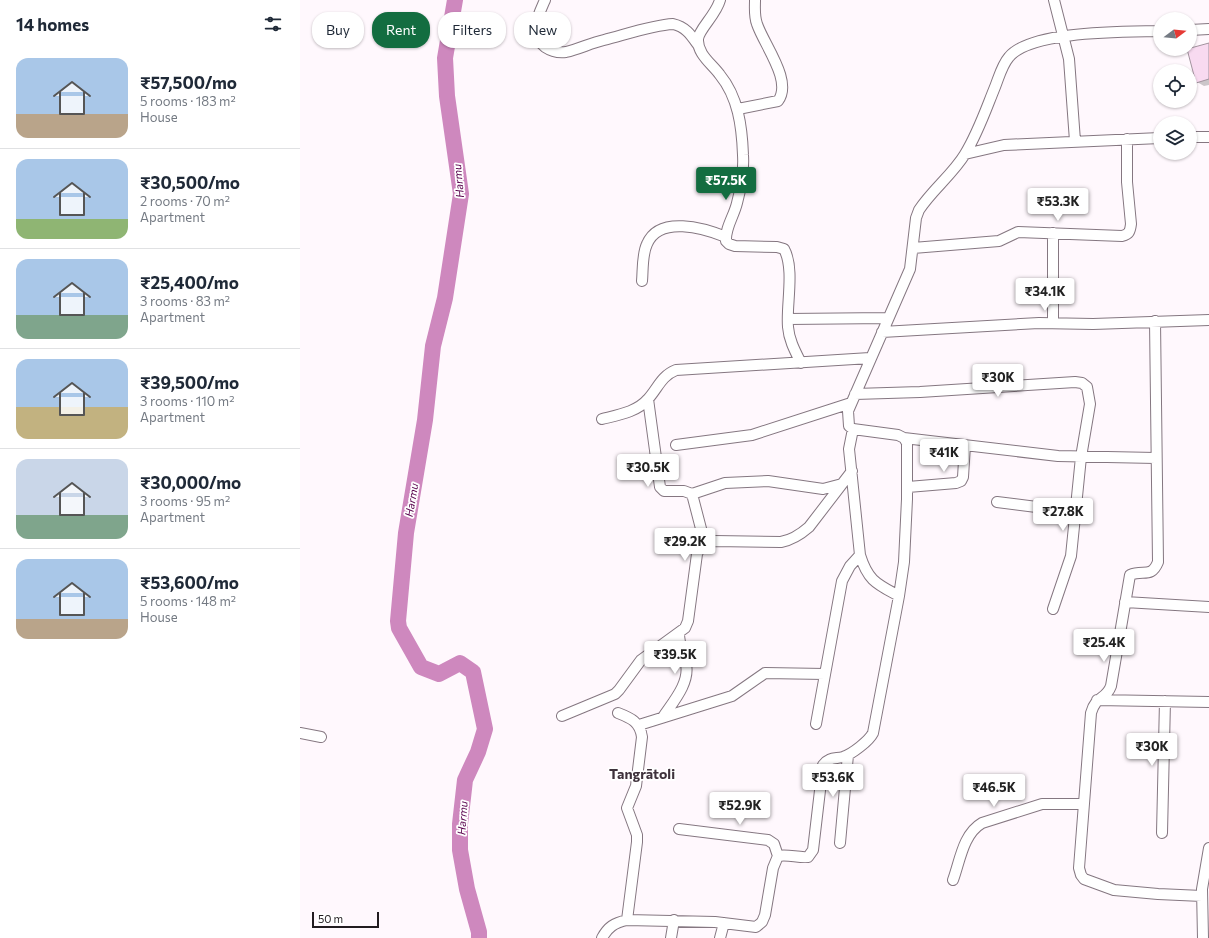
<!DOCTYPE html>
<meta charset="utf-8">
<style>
:root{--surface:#fff;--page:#f2f2f3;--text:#1f2937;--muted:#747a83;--line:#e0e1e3;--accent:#136d40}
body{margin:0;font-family:Commissioner,sans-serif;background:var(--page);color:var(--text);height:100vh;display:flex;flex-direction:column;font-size:15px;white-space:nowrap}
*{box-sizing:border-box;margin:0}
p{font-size:13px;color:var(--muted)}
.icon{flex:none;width:22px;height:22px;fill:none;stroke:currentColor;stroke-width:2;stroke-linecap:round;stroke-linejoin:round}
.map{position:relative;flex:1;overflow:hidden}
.panel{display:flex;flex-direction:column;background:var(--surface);width:300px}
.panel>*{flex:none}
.guide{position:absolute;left:12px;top:12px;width:380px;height:36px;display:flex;gap:8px}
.needle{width:26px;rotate:74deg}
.controls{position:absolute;left:853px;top:12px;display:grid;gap:8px}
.controls a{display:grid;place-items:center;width:44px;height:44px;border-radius:50%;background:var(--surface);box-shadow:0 1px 3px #0004;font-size:20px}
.scale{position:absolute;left:12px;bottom:10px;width:67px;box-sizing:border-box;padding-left:4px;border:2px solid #221c20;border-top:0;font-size:11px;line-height:14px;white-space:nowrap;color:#221c20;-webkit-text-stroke:3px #fff;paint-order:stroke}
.price{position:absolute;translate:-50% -34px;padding:0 9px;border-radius:4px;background:#fff;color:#222;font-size:13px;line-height:26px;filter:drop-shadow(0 1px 2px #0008)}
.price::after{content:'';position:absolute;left:50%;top:24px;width:12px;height:9px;margin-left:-6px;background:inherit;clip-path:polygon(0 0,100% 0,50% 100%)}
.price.active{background:var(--accent);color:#fff}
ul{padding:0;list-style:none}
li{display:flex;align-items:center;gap:12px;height:100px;padding:0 16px}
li+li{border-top:1px solid var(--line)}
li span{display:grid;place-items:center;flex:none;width:112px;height:80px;border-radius:12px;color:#555}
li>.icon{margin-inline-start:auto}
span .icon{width:48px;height:48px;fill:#fffc;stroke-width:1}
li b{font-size:17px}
h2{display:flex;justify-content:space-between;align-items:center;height:48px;padding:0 16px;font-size:17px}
.chip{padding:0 14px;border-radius:16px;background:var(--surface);box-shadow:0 1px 3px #0004;font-size:14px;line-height:36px}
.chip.active{background:var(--accent);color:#fff}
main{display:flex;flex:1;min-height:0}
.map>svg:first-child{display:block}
.shadow{fill:#0003}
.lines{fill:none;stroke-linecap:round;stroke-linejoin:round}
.river{stroke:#ce88be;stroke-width:16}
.building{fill:#f8daf0;stroke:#a2939e}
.minor-casing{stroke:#857781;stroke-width:12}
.minor{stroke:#fff;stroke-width:10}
.labels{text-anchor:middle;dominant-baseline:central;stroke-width:3.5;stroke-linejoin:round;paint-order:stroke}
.water-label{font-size:11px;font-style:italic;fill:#57004b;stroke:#fff}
.district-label{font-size:14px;font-weight:bold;fill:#3e323b;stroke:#fff}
</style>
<main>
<section class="panel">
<h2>14 homes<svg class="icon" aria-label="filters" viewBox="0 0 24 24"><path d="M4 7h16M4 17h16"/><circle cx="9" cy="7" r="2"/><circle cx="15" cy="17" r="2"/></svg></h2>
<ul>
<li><span style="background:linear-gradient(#a9c7e8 70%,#b9a48a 0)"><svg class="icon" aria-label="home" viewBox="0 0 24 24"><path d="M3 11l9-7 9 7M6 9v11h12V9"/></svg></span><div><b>₹57,500/mo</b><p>5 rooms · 183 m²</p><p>House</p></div></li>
<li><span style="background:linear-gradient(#a9c7e8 75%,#8fb573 0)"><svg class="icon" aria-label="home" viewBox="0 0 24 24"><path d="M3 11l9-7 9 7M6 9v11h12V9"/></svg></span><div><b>₹30,500/mo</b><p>2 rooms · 70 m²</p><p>Apartment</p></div></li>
<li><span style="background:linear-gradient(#a9c7e8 70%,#7fa58c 0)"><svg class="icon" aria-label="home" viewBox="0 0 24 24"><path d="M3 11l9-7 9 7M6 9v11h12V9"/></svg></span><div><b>₹25,400/mo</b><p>3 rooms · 83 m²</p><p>Apartment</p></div></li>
<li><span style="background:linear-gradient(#a9c7e8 60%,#c2b280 0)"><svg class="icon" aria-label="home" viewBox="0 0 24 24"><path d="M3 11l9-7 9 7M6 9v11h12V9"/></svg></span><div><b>₹39,500/mo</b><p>3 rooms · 110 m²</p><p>Apartment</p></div></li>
<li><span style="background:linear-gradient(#c9d6e8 70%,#7fa58c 0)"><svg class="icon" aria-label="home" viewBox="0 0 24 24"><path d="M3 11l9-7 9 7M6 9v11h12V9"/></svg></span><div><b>₹30,000/mo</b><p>3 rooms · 95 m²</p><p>Apartment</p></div></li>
<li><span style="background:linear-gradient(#a9c7e8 75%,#b9a48a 0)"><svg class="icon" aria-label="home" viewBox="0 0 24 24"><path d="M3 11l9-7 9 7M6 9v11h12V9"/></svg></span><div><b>₹53,600/mo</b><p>5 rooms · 148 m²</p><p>House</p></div></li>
</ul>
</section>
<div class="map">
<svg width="909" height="938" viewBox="0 0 909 938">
<rect width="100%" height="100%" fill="#fff8fd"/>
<path class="shadow" d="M909 44V85L904 86 897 82Z"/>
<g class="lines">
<path class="river" d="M155 0 145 58 147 96 161 194 145 298 133 346 125 420 106 533 98 621 99 628 121 667 139 674 160 663 173 672 185 729 178 752 165 780 160 824V850L167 889 179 932V938"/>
</g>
<path class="building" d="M909 43V79L896 83 887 49Z"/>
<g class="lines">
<g class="minor-casing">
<path id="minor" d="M245 0C238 16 228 34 245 47 251 51 258 53 266 52 279 49 291 43 304 40 324 35 353 25 373 24 386 27 391 35 398 45
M420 0C416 15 399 29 398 39 397 54 412 64 420 75 438 97 442 126 443 155 444 171 441 188 437 203 434 216 425 228 426 241L429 244 435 246 477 247 484 249C495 269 486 305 488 327 489 340 495 351 501 363
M754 0 769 59 775 141
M890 30 909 29
M438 109 478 101C493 81 464 45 457 24 454 16 455 8 455 0
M890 137H909
M665 154 704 145 860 138
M613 248 699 241 718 232 822 236C829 234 830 232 831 224L827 182V139
M342 281C343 270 342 254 347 244 359 215 404 228 426 237
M488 319 588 318
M855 321 858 562C851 579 843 569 830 575L811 686C806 700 796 695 791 713L779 868 781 875 784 879 814 890 858 894 902 896
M753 323V233
M582 332 739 323 793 324 909 320
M555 394 620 392 775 382 782 383 787 387 790 404 781 457 771 556 753 609
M348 399 360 487 364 491H384L392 494 405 544
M302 419C318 415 337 412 348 399 358 388 361 376 376 370L570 358
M553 429 549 449 560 555C568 581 577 584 599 596
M604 438 758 456 856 458
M376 445 452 435 551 403
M608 487 656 483 661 481 663 477 665 445
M392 494 425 483 468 481 523 489 542 484
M697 502 776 512
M825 602 909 607
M797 700 909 702
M318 713C331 718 340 722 342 737L336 786 327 808 337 835V842L327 920
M262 716 315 694 319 690 341 660 385 628 388 621 397 554C400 546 405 544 414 541L481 542C492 540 501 534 509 527L552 471
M363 717C373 702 390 683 386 664 383 653 379 645 379 633
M516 724 542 581 550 566 560 555
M339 725 432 696 465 673 525 674
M0 733 21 737
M379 829 468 840 474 844 478 856
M862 833 865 701
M540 843 548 755
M653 880C660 861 663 834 682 823L742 804H783
M302 938C308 927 314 923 327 920L415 922 456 927 462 922 465 915 473 868 478 856C488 854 498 858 508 857L513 850 523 765C529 757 535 759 543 757 552 754 569 741 573 733L599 596 604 562 607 499V443L604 438 598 435 553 429 549 426 548 411 610 269 616 218 619 210C632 190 653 174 665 154 678 133 686 109 695 87 699 77 702 65 709 57 731 30 827 32 860 31
M371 938 374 920
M420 938 424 923
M903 938 902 889 909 848"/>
</g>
<use href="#minor" class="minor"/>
</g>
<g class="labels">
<g class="water-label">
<text transform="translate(158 181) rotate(-95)">Harmu</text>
<text transform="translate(111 500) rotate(-80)">Harmu</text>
<text transform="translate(162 818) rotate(-86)">Harmu</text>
</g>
<g class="district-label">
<text x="342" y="773">Tangrātoli</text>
</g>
</g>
</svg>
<div class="controls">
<a><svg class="needle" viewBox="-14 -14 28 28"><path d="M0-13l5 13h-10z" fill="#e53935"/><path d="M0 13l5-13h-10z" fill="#747a83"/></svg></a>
<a><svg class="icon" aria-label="locate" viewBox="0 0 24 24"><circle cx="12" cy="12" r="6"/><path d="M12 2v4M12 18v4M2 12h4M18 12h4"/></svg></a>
<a><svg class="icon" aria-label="layers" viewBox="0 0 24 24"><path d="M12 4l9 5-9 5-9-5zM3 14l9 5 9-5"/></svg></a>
</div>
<div class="scale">50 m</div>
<b class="price active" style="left:426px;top:201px">₹57.5K</b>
<b class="price" style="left:758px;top:222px">₹53.3K</b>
<b class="price" style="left:745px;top:312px">₹34.1K</b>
<b class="price" style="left:698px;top:398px">₹30K</b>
<b class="price" style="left:644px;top:473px">₹41K</b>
<b class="price" style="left:348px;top:488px">₹30.5K</b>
<b class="price" style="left:763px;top:532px">₹27.8K</b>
<b class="price" style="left:385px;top:562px">₹29.2K</b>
<b class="price" style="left:804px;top:663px">₹25.4K</b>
<b class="price" style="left:375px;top:675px">₹39.5K</b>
<b class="price" style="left:852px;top:767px">₹30K</b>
<b class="price" style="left:533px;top:798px">₹53.6K</b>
<b class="price" style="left:694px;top:808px">₹46.5K</b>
<b class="price" style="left:440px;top:826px">₹52.9K</b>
<div class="guide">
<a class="chip">Buy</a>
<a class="chip active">Rent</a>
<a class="chip">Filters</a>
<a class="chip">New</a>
</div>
</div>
</main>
